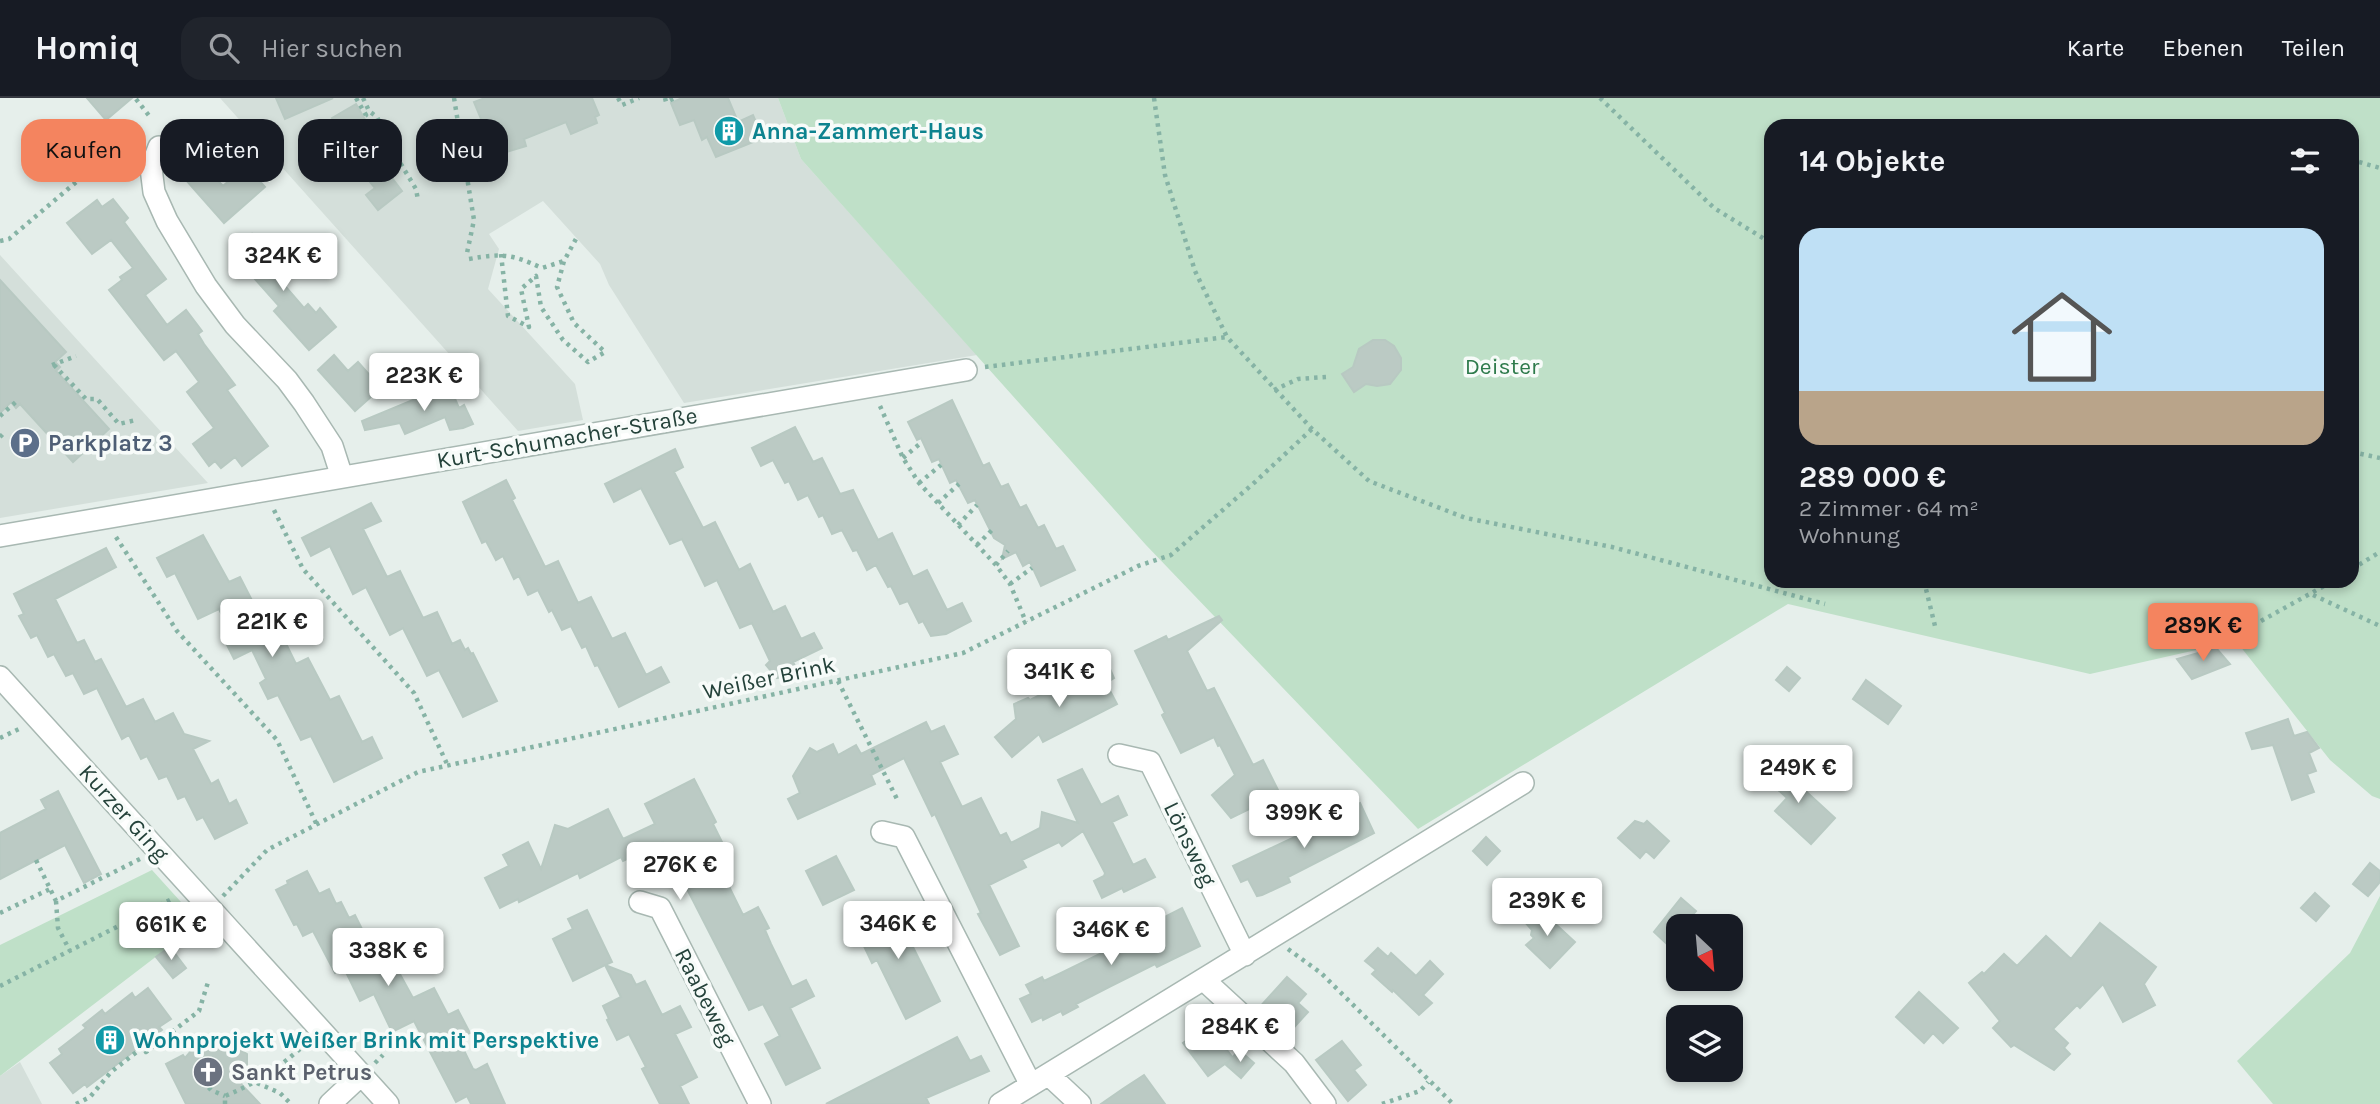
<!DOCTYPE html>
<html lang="de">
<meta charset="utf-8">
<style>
:root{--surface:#171b24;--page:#20242c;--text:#f1f3f6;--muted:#9ea1a6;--line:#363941;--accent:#f4845f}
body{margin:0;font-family:Karla,sans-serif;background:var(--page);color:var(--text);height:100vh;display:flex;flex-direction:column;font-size:26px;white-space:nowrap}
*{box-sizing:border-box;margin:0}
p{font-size:23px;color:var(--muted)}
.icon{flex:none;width:38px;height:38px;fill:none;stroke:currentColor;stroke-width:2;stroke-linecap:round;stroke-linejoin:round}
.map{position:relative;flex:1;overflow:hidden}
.side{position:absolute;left:1764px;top:21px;width:595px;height:469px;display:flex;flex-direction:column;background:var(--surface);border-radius:21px;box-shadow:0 4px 10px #0003}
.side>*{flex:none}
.banner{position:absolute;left:21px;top:21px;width:665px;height:63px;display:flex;gap:14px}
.needle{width:46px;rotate:154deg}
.tools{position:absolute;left:1666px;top:816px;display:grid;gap:14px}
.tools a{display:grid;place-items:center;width:77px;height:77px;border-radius:14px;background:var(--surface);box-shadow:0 4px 10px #0003;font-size:35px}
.price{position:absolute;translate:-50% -60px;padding:0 16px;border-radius:7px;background:#fff;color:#222;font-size:23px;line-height:46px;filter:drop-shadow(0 2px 4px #0008)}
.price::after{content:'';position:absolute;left:50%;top:42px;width:21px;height:16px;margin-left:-10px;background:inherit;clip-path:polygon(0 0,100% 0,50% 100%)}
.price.on{background:var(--accent);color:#111}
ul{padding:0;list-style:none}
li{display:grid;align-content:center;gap:14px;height:371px;padding:0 35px}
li+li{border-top:2px solid var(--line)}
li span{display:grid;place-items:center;height:217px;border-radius:21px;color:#555}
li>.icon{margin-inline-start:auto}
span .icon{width:126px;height:126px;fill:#fffc;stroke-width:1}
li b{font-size:30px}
h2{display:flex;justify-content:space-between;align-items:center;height:84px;padding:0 35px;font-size:30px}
.tag{padding:0 24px;border-radius:21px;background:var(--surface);box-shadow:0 4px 10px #0003;font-size:24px;line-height:63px}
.tag.on{background:var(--accent);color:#111}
header{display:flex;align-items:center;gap:42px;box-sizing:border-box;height:98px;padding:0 35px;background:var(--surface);border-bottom:2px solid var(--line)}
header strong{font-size:33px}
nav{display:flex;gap:38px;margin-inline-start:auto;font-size:24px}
.search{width:490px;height:63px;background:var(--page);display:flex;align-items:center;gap:18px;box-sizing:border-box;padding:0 24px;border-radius:21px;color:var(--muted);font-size:26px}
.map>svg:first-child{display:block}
.built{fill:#d4dfda}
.green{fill:#bfe0c8;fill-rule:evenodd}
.building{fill:#bbcac4;stroke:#b8c9c2;stroke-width:2}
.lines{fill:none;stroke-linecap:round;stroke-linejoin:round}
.minor-casing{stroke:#a8b8b2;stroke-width:24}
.path{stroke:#86b3a5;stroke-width:4.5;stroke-dasharray:3.5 5;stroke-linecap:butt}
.minor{stroke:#fff;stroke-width:21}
.labels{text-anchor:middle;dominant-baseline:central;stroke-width:7;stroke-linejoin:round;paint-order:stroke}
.culture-label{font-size:23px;font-weight:bold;fill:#0d838f;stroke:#f7fbf9;text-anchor:start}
.park-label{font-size:23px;fill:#2d7a4b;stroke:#f7fbf9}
.street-label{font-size:23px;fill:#24423a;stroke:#f7fbf9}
.service-label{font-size:23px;font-weight:bold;fill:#4e5e75;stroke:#f7fbf9;text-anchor:start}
.worship-label{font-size:23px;font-weight:bold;fill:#5b616d;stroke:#f7fbf9;text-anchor:start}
</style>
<header>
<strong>Homiq</strong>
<div class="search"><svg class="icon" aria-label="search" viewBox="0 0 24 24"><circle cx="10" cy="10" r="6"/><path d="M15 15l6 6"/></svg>Hier suchen</div>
<nav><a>Karte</a><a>Ebenen</a><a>Teilen</a></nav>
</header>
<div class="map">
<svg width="2380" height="1006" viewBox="0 0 2380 1006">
<rect width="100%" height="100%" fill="#e6efeb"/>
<path class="built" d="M220 0H778L801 61 977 257 684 305 609 187 600 166 543 103 489 136 499 151 488 191 575 286 583 322 518 333Z
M0 157 174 348 208 385 0 420Z
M20 964 42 1006H0V978Z"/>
<path class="green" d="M778 0H2380V701L2372 698 2330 662 2236 543 2090 576 1788 506 1418 731 1146 447 801 61ZM1771 28H2352V483H1771Z
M152 772 200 825 0 978V847Z
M2380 798V1006H2273L2237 963 2350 855Z"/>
<path class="building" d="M87 0H132L106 22Z
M276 0H333L285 21Z
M485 0H592L599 17 595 19 597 25 571 36 566 24 524 41 526 48 490 59 484 43 489 40 474 4Z
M682 0H728L738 24 753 17 763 40 716 59 707 39 702 42 694 22 680 27 671 5Z
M356 6 378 44 370 51 402 93 378 112 366 97 375 90 352 62 355 60 332 20Z
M203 67 223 88 246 68 265 89 224 125 186 82Z
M113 101 128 120 124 124 166 181 145 197 167 227 186 212 202 233 198 236 204 246 235 287 227 292 268 348 242 368 235 359 221 370 215 363 209 368 193 346 214 330 187 294 199 284 176 253 164 262 109 192 122 182 120 179 133 170 111 142 92 156 67 125 97 102 102 109Z
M252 136 270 156 272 154 289 173 279 181 304 210 308 206 316 215 320 210 336 229 309 252 274 213 279 208 231 154Z
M0 182 66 254 55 264 60 269 56 273 109 331 73 364 20 306 16 310 11 304 0 315Z
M1373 242H1385L1394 248 1401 260V272L1390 286 1377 288 1366 286 1354 294 1342 276 1353 269 1359 251Z
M334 257 348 273 358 264 381 290 355 313 318 272Z
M449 287 459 310 464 307 473 326 463 330 450 332 445 319 405 336 400 325 365 332 362 323Z
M952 302 983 368 989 365 1001 389 1008 386 1020 410 1026 407 1038 430 1044 427 1056 451 1063 448 1075 472 1041 488 1030 464 1023 468 1016 454 1002 461 1005 447 994 440 975 402 968 405 956 382 950 385 939 361 932 364 921 340 917 342 908 324Z
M795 329 813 364 822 360 840 396 853 392 878 442 892 435 913 479 927 472 947 512 962 505 971 523 946 536 931 538 923 523 919 525 908 503 900 506 891 488 888 489 876 467 867 472 857 452 853 453 842 432 832 436 823 417 819 419 808 397 798 402 789 383 785 385 773 362 761 368 752 350Z
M675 351 683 369 674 374 703 430 715 424 739 472 750 466 773 514 785 508 801 541 814 535 822 550 793 564 798 574 777 580 766 567 770 563 752 525 740 530 717 482 705 488 682 441 670 446 641 390 614 404 605 386Z
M506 382 515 400 512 402 545 469 558 463 578 505 591 499 612 541 625 535 646 577 661 569 669 584 619 609 598 567 595 568 586 548 582 550 571 528 562 532 552 512 549 514 538 492 528 497 519 478 514 481 503 458 496 462 486 443 482 445 463 404Z
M371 405 381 423 363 431 387 479 400 473 423 520 437 514 452 546 460 542 465 552 468 550 471 556 473 555 497 603 463 619 439 572 427 578 403 530 390 537 366 489 353 496 330 448 311 458 302 440Z
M203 437 229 484 240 479 262 522 272 517 296 566 308 560 330 602 339 598 362 644 372 639 382 660 334 684 311 638 301 642 278 597 268 601 260 585 266 581 252 552 234 561 226 545 234 541 219 511 198 521 175 475 167 479 157 460Z
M106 450 116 469 55 501 77 545 84 542 95 564 101 561 126 609 143 601 155 624 173 615 184 636 209 643 193 651 211 686 218 682 229 706 236 702 247 725 215 741 203 719 197 722 185 698 178 701 167 678 159 681 147 658 141 661 129 637 122 641 97 590 84 596 73 575 66 578 54 556 48 559 37 537 31 540 19 518 24 516 14 496Z
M1219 518 1222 522 1187 553 1207 593 1214 590 1253 667 1263 662 1280 696 1231 720 1212 697 1235 677 1220 647 1218 648 1214 639 1181 655 1162 617 1165 615 1135 553 1166 538 1168 542Z
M2216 550 2230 566 2192 581 2177 561Z
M1107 564 1114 580 1106 585 1117 606 1043 644 1039 636 1012 659 995 639 1016 621 1014 606 1028 600 1030 602Z
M1787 569 1800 580 1789 593 1776 582Z
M1866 582 1901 608 1888 626 1853 601Z
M2288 621 2294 638 2307 634 2319 650 2309 655 2316 673 2307 676 2314 694 2292 702 2273 647 2252 651 2246 635Z
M926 624 931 634 944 628 958 656 940 664 962 709 981 700 1000 738 1006 735 1011 745 1040 730 1042 714 1078 725 1058 682 1082 671 1101 707 1118 698 1127 717 1112 724 1133 767 1145 761 1155 779 1124 794 1122 790 1102 800 1094 783 1104 778 1105 775 1083 733 1062 748 1059 744 1022 762 1026 769 989 787 1019 848 1000 857 978 816 981 815 935 716 932 718 904 660 871 677 875 686 798 721 788 701 800 695 793 678 810 650 817 654 833 646 838 657 856 647 861 656Z
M1773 663 1835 720 1811 746 1775 713 1787 700 1761 676Z
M694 681 716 724 713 726 730 760 718 766 743 817 758 809 769 830 765 832 771 846 792 889 806 882 814 898 790 910 820 970 786 987 765 946 780 938 763 906 749 912 663 744 623 763 621 759 580 780 578 775 519 804 518 801 500 810 485 780 509 768 503 757 528 744 541 771 555 727 568 731 608 711 623 741 655 726 645 706Z
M58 693 101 776 84 785 65 747 0 781V735L46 711 41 702Z
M1360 705 1374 735 1288 779 1290 784 1262 797 1257 798 1248 781 1241 784 1233 768 1314 730 1313 727Z
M1635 723 1644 726 1647 723 1669 743 1654 760 1646 753 1640 760 1618 740Z
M1486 739 1500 753 1487 767 1473 753Z
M836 758 854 792 823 807 806 773Z
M2370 765 2380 773V784L2368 798 2353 786Z
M307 773 319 796 329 791 336 806 341 804 349 820 355 817 383 873 395 867 413 900 434 890 448 917 458 912 470 935 458 940 473 971 476 972 487 966 505 1006H471L467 998 456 1004 414 923 392 934 374 896 360 903 344 870 335 875 313 833 303 838 297 826 294 827 276 792 288 786 287 783Z
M2315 795 2329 808 2316 823 2301 810Z
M1681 800 1696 813 1683 828H1678V833L1667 846 1654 834Z
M881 807 888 821 897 817 940 903 906 921 877 862 872 865 863 846 868 844 857 819Z
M1537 809 1575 844 1550 870 1526 847 1534 840 1531 837 1532 832 1524 823Z
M1182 810 1200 848 1157 869 1155 866 1111 888 1076 906 1078 909 1063 917 1061 913 1043 922 1042 919 1032 924 1020 901 1031 896 1026 887 1042 879 1044 883 1061 875 1151 831 1149 827Z
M587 812 612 864 605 867 631 877 636 887 645 883 662 917 680 908 691 929 675 936 697 979 680 988 689 1006H660L642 971 646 969 629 936 617 942 607 922 609 921 603 908 621 899 605 867 573 883 553 841 573 831 568 821Z
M2100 825 2156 869 2144 886 2155 907 2123 924 2103 886 2080 910 2077 907 2053 931 2068 945 2064 950 2070 956 2054 972 2014 947 2011 949 1993 930 2000 923 1969 885 1982 874 1984 876 2004 856 2017 868 2046 838 2071 861Z
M170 849 186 870 173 880 156 859Z
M1378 850 1388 859 1391 855 1416 878 1430 863 1443 876 1423 897 1432 905 1419 917 1393 892 1392 894 1372 876 1376 872 1365 863Z
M1287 879 1306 896 1298 905 1308 914 1287 937 1258 911Z
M148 890 171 921 159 929 162 932 87 989 85 986 73 995 50 965 62 956 59 951 86 930 83 927 102 912 105 916 132 895 135 900Z
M1919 894 1958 930 1943 945 1933 935 1924 945 1896 919Z
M1208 927 1233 960 1208 978 1183 945Z
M957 939 970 963 981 958 989 973 926 1000 929 1006H826Z
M211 941 228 945 247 956V972L241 986 260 1006H186L166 966 183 957 185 960 197 946Z
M1342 943 1361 967 1354 972 1366 987 1348 1003 1316 962Z
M1239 952 1254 965 1241 980 1226 967Z
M1144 977 1165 1006H1101L1124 990Z"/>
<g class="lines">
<g class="minor-casing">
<path id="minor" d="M159 49 151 70 154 94 167 123 206 188 235 227 287 282 304 305 332 348 342 379
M0 438 966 272
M0 579 388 1006
M1119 657 1150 664 1245 857
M882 734 904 739 1031 987
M640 804 660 810 760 1006
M1204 882 1294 965 1325 1006
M1049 977 1080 1006
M330 1006 361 977
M1000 1006 1523 685"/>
</g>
<path class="path" d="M356 0 366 17 363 18
M363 0 369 13 377 19 393 53 416 91 418 102
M454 0 474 122 467 155
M618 0 622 7 639 0
M665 0 666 4 675 0
M1154 0 1165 77 1195 173 1227 239 1312 331 1369 383 1466 420 1612 449 1825 506
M1600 0 1714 110 1771 145
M136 1 150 19
M2359 64 2380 70
M0 143 9 141 114 52 137 51
M501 156 508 218 529 229 521 191 536 178 541 209 563 242 588 264 605 254 574 225 557 189 564 163 577 139
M469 161C503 155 511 156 542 170L564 163
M52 267 76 258
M54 267 86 301H97L119 326 136 322
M985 269 1227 239
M1274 292 1298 281 1326 279
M880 308 903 360 919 385 996 467 1010 486 1026 524
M0 318 17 303
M0 339 5 334
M2352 354 2380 360
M903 360 922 344
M919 385 941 367
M938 405 959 386
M274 412 303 471 414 595 448 668
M958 427 977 407
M116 439 177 533 277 642 316 725
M977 447 995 429
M996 467 1008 453
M2352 471 2380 454
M1924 483 1936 532
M1010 486 1032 470
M2313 497 2380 528
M2261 523 2333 483
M838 583 898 703
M0 640 21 630
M36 762 56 803 140 761
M223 798 267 752 418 674 963 555 1138 468 1171 457 1255 384 1312 331
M56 803 58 830 70 853
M0 815 50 791
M1288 851 1321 875 1453 1006
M0 888 174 800
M375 965 383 957
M197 977 211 992 225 998
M257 985 280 995 291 1006
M76 1006 90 999 111 974 143 949 146 954 199 913 209 881
M225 1006V998C263 982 277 971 308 944
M1382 1006 1420 993 1428 984"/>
<use href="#minor" class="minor"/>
</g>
<defs>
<g id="building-disc" transform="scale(1.575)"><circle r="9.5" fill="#0f9aa8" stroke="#f7fbf9"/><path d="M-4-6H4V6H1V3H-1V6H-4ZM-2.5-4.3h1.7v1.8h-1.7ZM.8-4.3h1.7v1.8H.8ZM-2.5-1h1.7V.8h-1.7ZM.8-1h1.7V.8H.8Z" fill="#fff"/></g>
<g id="parking-disc" transform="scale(1.575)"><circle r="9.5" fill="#5c6f8a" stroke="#f7fbf9"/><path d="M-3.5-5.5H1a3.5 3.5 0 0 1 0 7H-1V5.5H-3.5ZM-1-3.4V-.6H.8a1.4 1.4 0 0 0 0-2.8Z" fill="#fff"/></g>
<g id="church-disc" transform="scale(1.575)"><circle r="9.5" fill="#6b7280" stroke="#f7fbf9"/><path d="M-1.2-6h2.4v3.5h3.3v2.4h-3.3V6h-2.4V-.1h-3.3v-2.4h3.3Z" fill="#fff"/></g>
</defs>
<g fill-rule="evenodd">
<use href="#building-disc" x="729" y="33"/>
<use href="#parking-disc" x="25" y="345"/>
<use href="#building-disc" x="110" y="942"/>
<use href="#church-disc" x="208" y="974"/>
</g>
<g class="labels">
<g class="culture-label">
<text x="752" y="33">Anna-Zammert-Haus</text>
<text x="133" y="942">Wohnprojekt Weißer Brink mit Perspektive</text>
</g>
<g class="park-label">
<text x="1502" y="268">Deister</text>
</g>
<g class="street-label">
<text transform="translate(567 340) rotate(-10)">Kurt-Schumacher-Straße</text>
<text transform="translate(769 580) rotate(-12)">Weißer Brink</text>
<text transform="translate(124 715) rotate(48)">Kurzer Ging</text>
<text transform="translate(1190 746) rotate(64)">Lönsweg</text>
<text transform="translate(705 899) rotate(63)">Raabeweg</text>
</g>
<g class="service-label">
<text x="48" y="345">Parkplatz 3</text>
</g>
<g class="worship-label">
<text x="231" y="974">Sankt Petrus</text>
</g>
</g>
</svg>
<div class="tools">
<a><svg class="needle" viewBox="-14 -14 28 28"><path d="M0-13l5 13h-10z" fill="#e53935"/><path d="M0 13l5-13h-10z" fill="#9ea1a6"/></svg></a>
<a><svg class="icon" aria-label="layers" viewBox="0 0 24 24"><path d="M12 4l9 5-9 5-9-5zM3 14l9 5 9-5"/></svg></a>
</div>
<b class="price" style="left:283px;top:195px">324K €</b>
<b class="price" style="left:424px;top:315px">223K €</b>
<b class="price" style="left:272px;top:561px">221K €</b>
<b class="price on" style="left:2203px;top:565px">289K €</b>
<b class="price" style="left:1059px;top:611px">341K €</b>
<b class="price" style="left:1798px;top:707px">249K €</b>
<b class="price" style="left:1304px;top:752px">399K €</b>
<b class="price" style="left:680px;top:804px">276K €</b>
<b class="price" style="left:1547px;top:840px">239K €</b>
<b class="price" style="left:898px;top:863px">346K €</b>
<b class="price" style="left:171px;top:864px">661K €</b>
<b class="price" style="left:1111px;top:869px">346K €</b>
<b class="price" style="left:388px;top:890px">338K €</b>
<b class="price" style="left:1240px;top:966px">284K €</b>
<div class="banner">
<a class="tag on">Kaufen</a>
<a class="tag">Mieten</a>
<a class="tag">Filter</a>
<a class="tag">Neu</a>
</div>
<section class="side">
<h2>14 Objekte<svg class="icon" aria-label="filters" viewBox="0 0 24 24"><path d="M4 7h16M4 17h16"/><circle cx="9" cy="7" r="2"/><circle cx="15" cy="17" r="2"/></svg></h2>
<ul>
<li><span style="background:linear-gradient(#bfe0f5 75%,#b9a48a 0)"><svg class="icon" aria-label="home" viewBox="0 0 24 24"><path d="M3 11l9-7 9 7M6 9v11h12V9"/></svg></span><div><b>289 000 €</b><p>2 Zimmer · 64 m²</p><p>Wohnung</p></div></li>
</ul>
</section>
</div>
